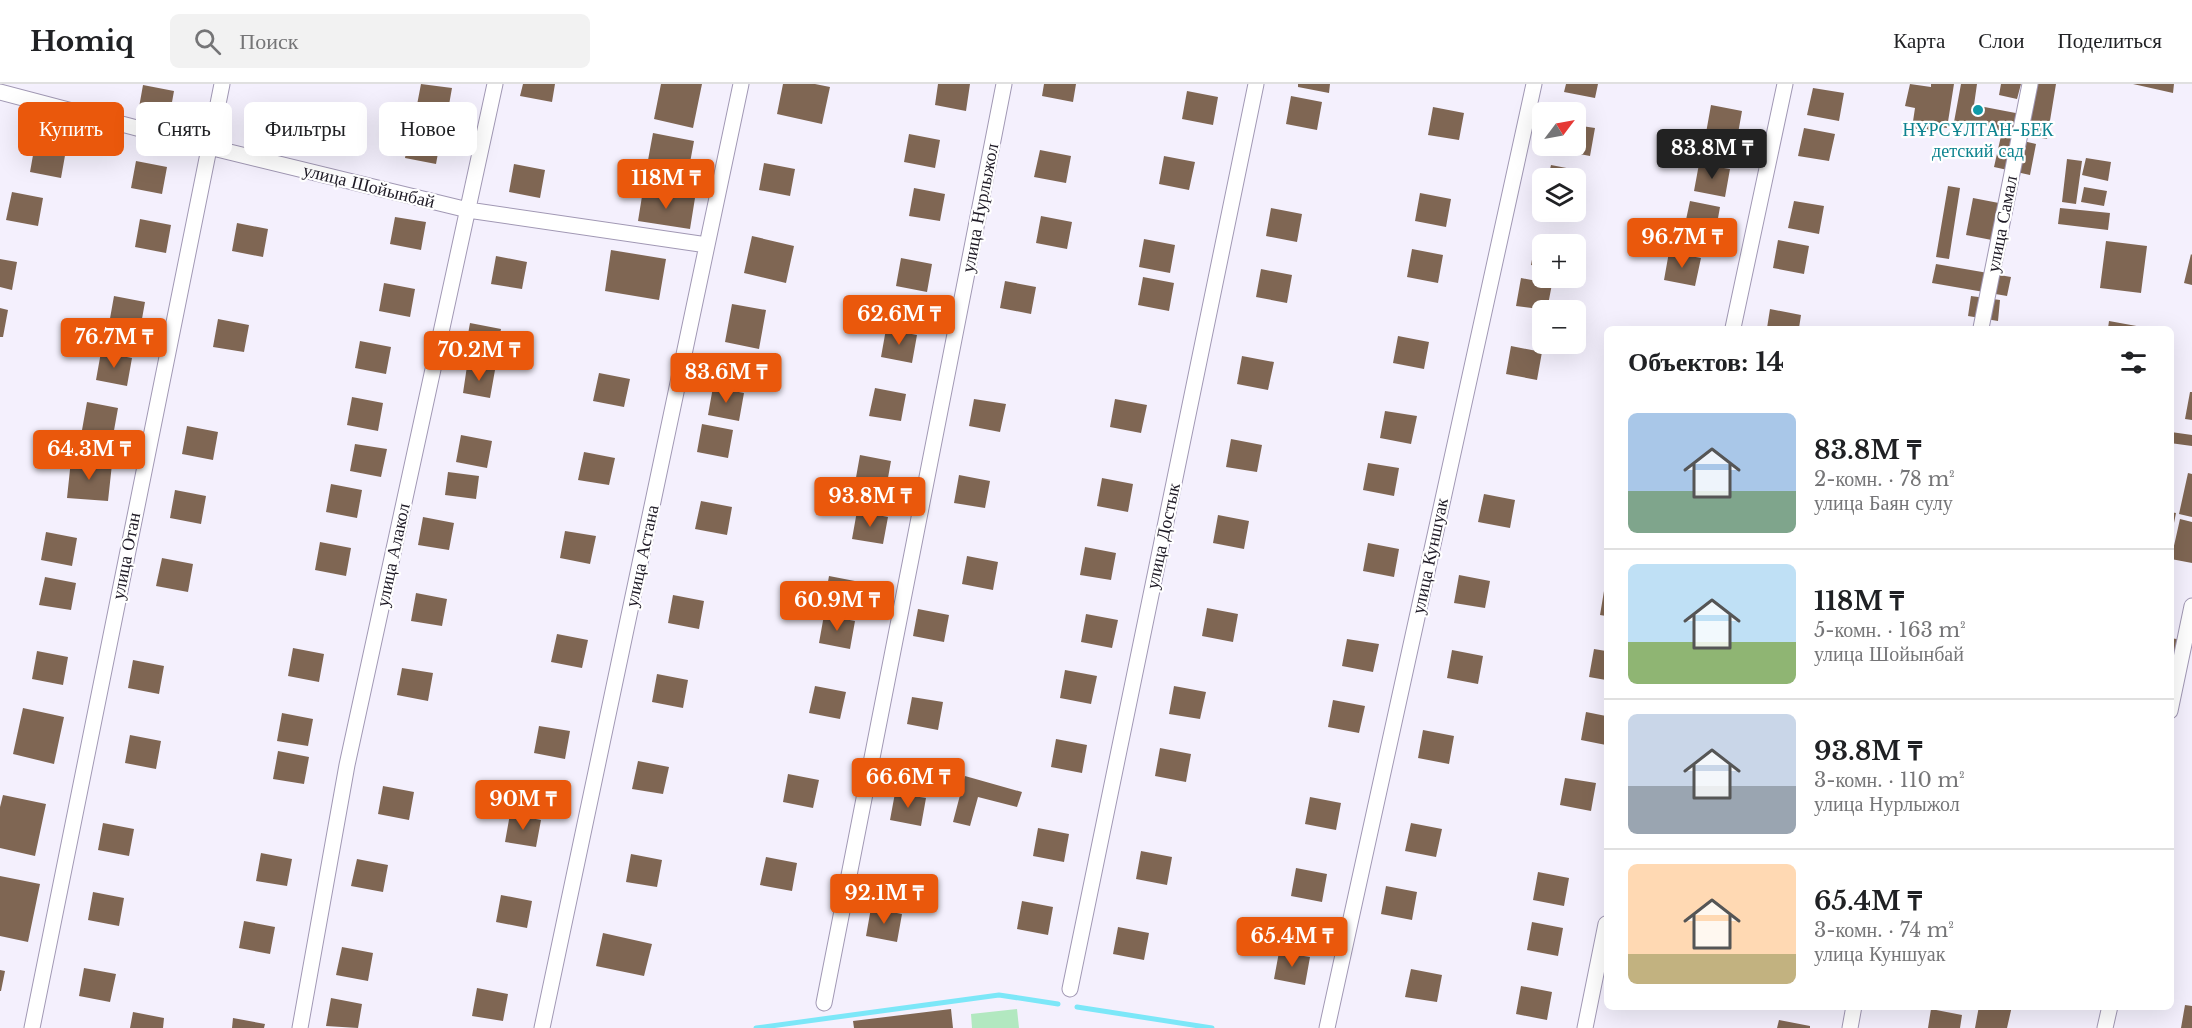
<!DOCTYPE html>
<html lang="ru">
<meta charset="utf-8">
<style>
:root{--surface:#fff;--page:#f2f2f2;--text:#202124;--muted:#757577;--line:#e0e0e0;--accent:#ea580c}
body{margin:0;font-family:"Libre Baskerville",serif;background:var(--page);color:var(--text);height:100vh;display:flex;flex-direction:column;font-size:22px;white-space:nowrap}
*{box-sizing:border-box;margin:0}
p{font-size:20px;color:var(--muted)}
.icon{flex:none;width:33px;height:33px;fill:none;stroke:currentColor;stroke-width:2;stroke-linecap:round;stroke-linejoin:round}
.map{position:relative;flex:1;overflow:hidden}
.side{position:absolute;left:1604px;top:242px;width:570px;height:684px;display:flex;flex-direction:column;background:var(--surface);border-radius:9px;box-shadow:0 6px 24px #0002}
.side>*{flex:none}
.banner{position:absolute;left:18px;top:18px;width:570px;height:54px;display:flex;gap:12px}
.needle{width:39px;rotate:58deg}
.tools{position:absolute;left:1532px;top:18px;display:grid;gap:12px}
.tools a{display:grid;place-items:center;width:54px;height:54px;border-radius:9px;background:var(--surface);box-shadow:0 6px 24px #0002;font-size:30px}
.price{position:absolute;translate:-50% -51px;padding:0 14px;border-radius:6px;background:var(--accent);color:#fff;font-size:20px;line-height:39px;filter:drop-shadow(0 2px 3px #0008)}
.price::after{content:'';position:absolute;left:50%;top:36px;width:18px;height:14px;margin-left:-9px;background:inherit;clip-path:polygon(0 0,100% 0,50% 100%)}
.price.current{background:#222;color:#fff}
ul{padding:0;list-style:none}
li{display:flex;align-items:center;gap:18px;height:150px;padding:0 24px}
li+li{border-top:2px solid var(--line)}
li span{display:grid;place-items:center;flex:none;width:168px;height:120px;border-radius:9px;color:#555}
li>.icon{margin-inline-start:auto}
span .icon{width:72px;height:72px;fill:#fffc;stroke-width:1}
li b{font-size:26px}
h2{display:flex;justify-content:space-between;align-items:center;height:72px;padding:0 24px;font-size:26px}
.pill{padding:0 21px;border-radius:9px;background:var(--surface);box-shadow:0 6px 24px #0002;font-size:21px;line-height:54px}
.pill.current{background:var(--accent);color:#fff}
header{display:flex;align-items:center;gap:36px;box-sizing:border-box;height:84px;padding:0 30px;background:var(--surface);border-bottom:2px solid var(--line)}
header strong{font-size:28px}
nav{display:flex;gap:33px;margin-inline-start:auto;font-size:21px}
.search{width:420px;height:54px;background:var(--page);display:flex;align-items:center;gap:15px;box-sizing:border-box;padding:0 21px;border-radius:9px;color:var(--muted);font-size:22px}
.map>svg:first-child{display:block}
.green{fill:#b2e8c0}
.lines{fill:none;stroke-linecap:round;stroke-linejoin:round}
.stream{stroke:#7ce7f8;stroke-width:5}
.building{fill:#7f6653}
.street-casing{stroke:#a198b4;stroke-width:17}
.street{stroke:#fff;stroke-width:15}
.culture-dot{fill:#0f9aa8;stroke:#fff;stroke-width:2}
.labels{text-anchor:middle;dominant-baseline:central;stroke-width:4.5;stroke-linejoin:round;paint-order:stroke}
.culture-label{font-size:18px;fill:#0d838f;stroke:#fff}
.street-label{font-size:18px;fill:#1e1a25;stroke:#fff}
</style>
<header>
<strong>Homiq</strong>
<div class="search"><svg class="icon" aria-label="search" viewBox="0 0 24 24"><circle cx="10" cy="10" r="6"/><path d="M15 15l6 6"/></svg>Поиск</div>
<nav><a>Карта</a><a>Слои</a><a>Поделиться</a></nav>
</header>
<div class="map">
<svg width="2192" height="944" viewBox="0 0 2192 944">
<rect width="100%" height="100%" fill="#f4f0fd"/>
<path class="green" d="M1017 925 1019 944H972L971 930Z"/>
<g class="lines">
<path class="stream" d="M1077 923 1212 944
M756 944 999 911 1058 920"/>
</g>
<path class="building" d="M421 0 452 4 447 32 416 26Z
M523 0H555L552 18 520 12Z
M661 0H702L693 44 654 35Z
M783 0H815L830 3 822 40 777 30Z
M938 0H970L966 27 935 21Z
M1044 0H1076L1073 18 1042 12Z
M1298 0H1330L1329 9 1298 3Z
M1566 0H1598L1595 14 1564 8Z
M1910 0 1931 3V0H1954L1947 44 1933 42V47L1912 44 1915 24 1905 22Z
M1961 0H1977L1974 21 2026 31 2032 0H2056L2047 55 1954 38Z
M2001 0H2021L2017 15 1999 11Z
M2133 0H2174L2173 9Z
M143 1 174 7 169 35 138 29Z
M1813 4 1844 9 1839 37 1807 31Z
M1187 7 1218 13 1213 41 1182 35Z
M1291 12 1322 18 1317 46 1286 40Z
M1711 21 1742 27 1737 55 1706 49Z
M1433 23 1464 29 1459 56 1428 51Z
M263 33 294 39 289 66 258 60Z
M1575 41 1595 44 1590 72 1559 66 1560 62H1575Z
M1804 44 1835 50 1829 77 1798 72Z
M410 47 441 53 436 80 405 74Z
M653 49 694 57 687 95 646 87Z
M909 50 940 56 935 84 904 78Z
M2001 52 2036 60 2030 91 1994 83Z
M35 60 66 66 61 94 30 88Z
M1040 66 1071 72 1066 99 1034 93Z
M1164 72 1195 78 1189 106 1159 100Z
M2086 74 2111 78 2108 97 2082 91Z
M2067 75 2082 77 2076 120 2062 118Z
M136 77 167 83 162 110 131 104Z
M764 79 795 85 790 112 759 106Z
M514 80 545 86 540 114 509 108Z
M1699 80 1730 85 1725 113 1694 107Z
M1551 81 1582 87 1576 117 1575 94H1548Z
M1948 102 1960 104 1949 175 1936 173Z
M2084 103 2107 107 2104 122 2081 118Z
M914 104 945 110 940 137 909 132Z
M643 106 695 114 690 145 638 137Z
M12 108 43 114 38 142 6 136Z
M1420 109 1451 115 1446 143 1415 137Z
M1973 114 2004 120 1997 157 1966 151Z
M1690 117 1720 123 1715 151 1684 145Z
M1794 117 1824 122 1819 150 1788 144Z
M1271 124 1302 130 1297 158 1266 152Z
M2060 124 2110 129 2108 146 2058 140Z
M1041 132 1072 138 1067 165 1036 159Z
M395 133 426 138 421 166 390 160Z
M140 135 171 141 166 169 135 163Z
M237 139 268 145 263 173 232 167Z
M752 152 794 162 786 199 744 189Z
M1536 154 1566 159V160H1542V183L1531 181Z
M1144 155 1175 161 1170 189 1139 183Z
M1778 156 1809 162 1804 190 1773 184Z
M2106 157 2147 162 2141 209 2100 204Z
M1412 165 1443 171 1438 199 1407 193Z
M611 166 666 175 659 216 605 207Z
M1669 168 1701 174 1695 202 1664 196Z
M2191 170 2192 171V201L2184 199Z
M496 172 527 178 522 205 491 200Z
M901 174 932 180 927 208 896 202Z
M0 175 17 178 12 206 0 203Z
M1936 180 2011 193 2007 212 1932 199Z
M1261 185 1292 191 1287 219 1256 213Z
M1143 193 1174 199 1169 227 1138 221Z
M1521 194 1552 200 1547 226 1516 222Z
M1005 197 1036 203 1031 230 1000 224Z
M384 199 415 205 410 233 379 227Z
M114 212 145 218 140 246 109 240Z
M1971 212 2000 216 1998 237 1968 232Z
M732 220 766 226 759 265 725 258Z
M0 224 8 226 3 253H0Z
M1770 225 1801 231 1799 244H1767Z
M218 235 249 241 244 268 213 263Z
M2109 237 2142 243V244H2108Z
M470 239 501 245 496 273 465 267Z
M886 245 917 251 912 279 881 273Z
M1398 252 1429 258 1424 285 1393 279Z
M360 257 391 263 386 290 355 284Z
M1511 262 1542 268 1537 296 1506 290Z
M101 268 132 274 127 302 96 296Z
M1242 272 1274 278 1268 306 1237 300Z
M467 282 495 286 490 314 463 309Z
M599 289 630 295 624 323 593 317Z
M713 303 744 309 739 337 708 331Z
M875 304 906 310 901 337 869 332Z
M2190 308H2192V336L2185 335Z
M352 313 383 319 378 347 347 341Z
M974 315 1006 320 1000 348 969 342Z
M1115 315 1147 321 1141 349 1110 343Z
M87 318 118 324 113 352 82 346Z
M1385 327 1417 332 1411 360 1380 354Z
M702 340 733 346 728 374 697 368Z
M187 342 218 348 213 376 182 370Z
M2171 348 2192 351V362L2170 359Z
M461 351 492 357 487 384 456 378Z
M1231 355 1262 361 1257 388 1226 383Z
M355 360 387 365 381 393 350 387Z
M584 368 615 374 609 401 578 396Z
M860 371 891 377 886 405 855 399Z
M71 376 112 380 108 417 67 414Z
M1368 379 1399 384 1394 412 1363 406Z
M448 388 479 392 476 415 445 411Z
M2188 389 2192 390V433L2179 430Z
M959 391 990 397 985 424 954 419Z
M1102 394 1133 400 1128 428 1097 422Z
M331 400 362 406 357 434 326 428Z
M175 406 206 412 201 440 170 434Z
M1484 410 1515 416 1510 444 1478 438Z
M701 417 732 423 727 451 695 445Z
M857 427 888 433 883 460 852 455Z
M2170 428 2176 429 2173 444 2170 443Z
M1218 431 1249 437 1244 465 1213 459Z
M423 433 454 439 449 466 418 461Z
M2180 435 2192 438V479L2171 475Z
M565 447 596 452 590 480 560 474Z
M46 448 77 454 72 482 41 476Z
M320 458 351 464 346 492 315 486Z
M1368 459 1399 465 1394 493 1363 487Z
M1085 463 1116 469 1111 496 1080 491Z
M967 472 998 478 993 506 962 500Z
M162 474 193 480 188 508 156 502Z
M1459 491 1490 497 1485 524 1454 519Z
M829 492 860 498 855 526 824 520Z
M45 493 76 499 71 526 39 521Z
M1605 501H1606V532L1600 531Z
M416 509 447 515 442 542 411 537Z
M673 511 704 517 699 545 668 539Z
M1207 524 1238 530 1233 558 1202 552Z
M918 525 949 531 944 558 913 552Z
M1086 530 1118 536 1112 564 1081 558Z
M824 531 855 537 850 565 819 559Z
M557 550 588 556 582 584 551 578Z
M2170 554 2183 556 2170 601Z
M1347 555 1379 560 1373 588 1342 582Z
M293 564 324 570 319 598 288 592Z
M1594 565 1606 567V596L1589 593Z
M1452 566 1483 572 1478 600 1447 594Z
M37 567 68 573 63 601 32 595Z
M133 576 164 582 159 610 128 604Z
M402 584 433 589 428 617 397 611Z
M1065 586 1097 592 1091 620 1060 614Z
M657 590 688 596 683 624 652 618Z
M815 602 846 608 840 635 809 629Z
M1174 602 1206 608 1200 635 1169 630Z
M912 613 943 618 938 646 907 640Z
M1333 616 1365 622 1359 649 1328 643Z
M23 624 64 633 54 680 13 670Z
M1586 628 1606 632V661L1581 656Z
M282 629 313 635 308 662 277 657Z
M539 642 570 647 565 675 534 669Z
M1423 646 1454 652 1449 680 1418 674Z
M130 651 161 657 156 685 125 679Z
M1056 655 1087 661 1082 689 1051 683Z
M1160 664 1191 670 1186 698 1155 692Z
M278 667 309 673 304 700 273 695Z
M638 677 669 683 663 710 632 705Z
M788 690 819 696 813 724 783 718Z
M965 692 1022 708 1017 723 978 713 970 742 953 738Z
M1565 694 1596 699 1591 727 1560 721Z
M383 702 414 708 409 736 378 730Z
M895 709 926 714 921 742 890 736Z
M3 711 46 720 35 772 0 764V723Z
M1310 713 1341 719 1336 746 1305 740Z
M510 730 541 736 536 763 505 758Z
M103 739 134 745 129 772 98 766Z
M1411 739 1442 745 1436 773 1405 767Z
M1038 744 1069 750 1064 778 1033 772Z
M1141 767 1172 773 1167 801 1136 795Z
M261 769 292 775 287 802 256 797Z
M631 770 662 776 657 803 626 798Z
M766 773 797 779 792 807 760 801Z
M357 775 388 781 383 808 351 802Z
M1296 784 1327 790 1322 818 1291 812Z
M1538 788 1569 794 1564 822 1533 816Z
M0 792 40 800 28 858 0 852Z
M1386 802 1417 808 1412 836 1381 830Z
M93 808 124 814 119 842 88 836Z
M501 811 532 817 527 844 496 838Z
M1022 817 1053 823 1048 851 1017 845Z
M871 824 902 830 897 858 866 852Z
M244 837 275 843 270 870 239 864Z
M1532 838 1563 844 1558 872 1527 866Z
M1118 843 1149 849 1144 876 1113 870Z
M603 849 652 860 644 892 596 882Z
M342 863 373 869 368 897 336 891Z
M1279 868 1310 873 1305 901 1274 895Z
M84 884 116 890 110 918 79 912Z
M1411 885 1442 891 1437 918 1405 913Z
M0 886 5 887 1 907H0Z
M1521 902 1552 908 1547 936 1516 930Z
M477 904 508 910 503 937 472 932Z
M331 914 362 920 358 944 326 942Z
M2185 921 2192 922V944H2181Z
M1979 922H2012L2007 944H1975Z
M951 925 953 944H854L853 937Z
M1931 925 1962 931 1960 944H1928Z
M133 928 164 934 163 944H130Z
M233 934 265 940 264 944H232Z
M1779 936 1810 942V944H1777Z"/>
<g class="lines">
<g class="street-casing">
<path id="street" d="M0 8 209 63 468 126 707 161
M1733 244 1785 0
M1981 244 2030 0
M2170 627 2192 522
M1070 905 1256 0
M824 919 1004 0
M32 944 222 0
M300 944 347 681 495 0
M542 944 741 0
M1327 944 1534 0
M1585 944 1606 840
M1850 944 1854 922
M2105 944 2110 922"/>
</g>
<use href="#street" class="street"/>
</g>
<circle class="culture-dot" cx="1978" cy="26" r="6"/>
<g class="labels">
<g class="culture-label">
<text x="1978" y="46">НҰРСҰЛТАН-БЕК<tspan x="1978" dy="21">детский сад</tspan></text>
</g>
<g class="street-label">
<text transform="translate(369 102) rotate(14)">улица Шойынбай</text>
<text transform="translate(980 124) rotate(-79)">улица Нурлыжол</text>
<text transform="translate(2002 140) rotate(-79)">улица Самал</text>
<text transform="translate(1163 452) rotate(-78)">улица Достык</text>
<text transform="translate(393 471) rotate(-78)">улица Алакол</text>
<text transform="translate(126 472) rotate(-79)">улица Отан</text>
<text transform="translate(642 472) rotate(-78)">улица Астана</text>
<text transform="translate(1430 472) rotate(-78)">улица Куншуак</text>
</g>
</g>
</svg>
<div class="tools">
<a><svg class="needle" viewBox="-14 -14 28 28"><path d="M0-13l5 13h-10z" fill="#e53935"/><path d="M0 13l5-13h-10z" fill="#757577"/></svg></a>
<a><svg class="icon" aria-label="layers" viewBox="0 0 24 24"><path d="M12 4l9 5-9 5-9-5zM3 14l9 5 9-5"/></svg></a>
<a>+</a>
<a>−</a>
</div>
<b class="price current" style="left:1712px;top:96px">83.8M ₸</b>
<b class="price" style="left:666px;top:126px">118M ₸</b>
<b class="price" style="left:1682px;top:185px">96.7M ₸</b>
<b class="price" style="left:899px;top:262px">62.6M ₸</b>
<b class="price" style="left:114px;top:285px">76.7M ₸</b>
<b class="price" style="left:479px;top:298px">70.2M ₸</b>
<b class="price" style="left:726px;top:320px">83.6M ₸</b>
<b class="price" style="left:89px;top:397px">64.3M ₸</b>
<b class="price" style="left:870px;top:444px">93.8M ₸</b>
<b class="price" style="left:837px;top:548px">60.9M ₸</b>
<b class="price" style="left:908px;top:725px">66.6M ₸</b>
<b class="price" style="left:523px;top:747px">90M ₸</b>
<b class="price" style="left:884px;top:841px">92.1M ₸</b>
<b class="price" style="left:1292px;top:884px">65.4M ₸</b>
<div class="banner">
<a class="pill current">Купить</a>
<a class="pill">Снять</a>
<a class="pill">Фильтры</a>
<a class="pill">Новое</a>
</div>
<section class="side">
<h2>Объектов: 14<svg class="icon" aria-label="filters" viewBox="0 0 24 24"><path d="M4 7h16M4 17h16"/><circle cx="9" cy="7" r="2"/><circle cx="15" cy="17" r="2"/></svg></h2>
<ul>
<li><span style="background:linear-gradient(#a9c7e8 65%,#7fa58c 0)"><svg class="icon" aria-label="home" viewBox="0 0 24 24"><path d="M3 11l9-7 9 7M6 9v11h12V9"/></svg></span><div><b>83.8M ₸</b><p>2-комн. · 78 m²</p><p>улица Баян сулу</p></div></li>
<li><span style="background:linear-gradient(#bfe0f5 65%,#8fb573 0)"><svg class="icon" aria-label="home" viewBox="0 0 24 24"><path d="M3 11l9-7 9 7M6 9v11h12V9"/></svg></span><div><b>118M ₸</b><p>5-комн. · 163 m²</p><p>улица Шойынбай</p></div></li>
<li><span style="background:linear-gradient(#c9d6e8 60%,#9aa5b1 0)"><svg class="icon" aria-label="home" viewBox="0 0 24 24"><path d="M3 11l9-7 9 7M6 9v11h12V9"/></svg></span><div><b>93.8M ₸</b><p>3-комн. · 110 m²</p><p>улица Нурлыжол</p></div></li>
<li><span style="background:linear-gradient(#ffd9b3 75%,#c2b280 0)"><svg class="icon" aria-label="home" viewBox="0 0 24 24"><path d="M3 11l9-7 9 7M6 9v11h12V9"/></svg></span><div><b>65.4M ₸</b><p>3-комн. · 74 m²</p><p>улица Куншуак</p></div></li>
</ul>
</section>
</div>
